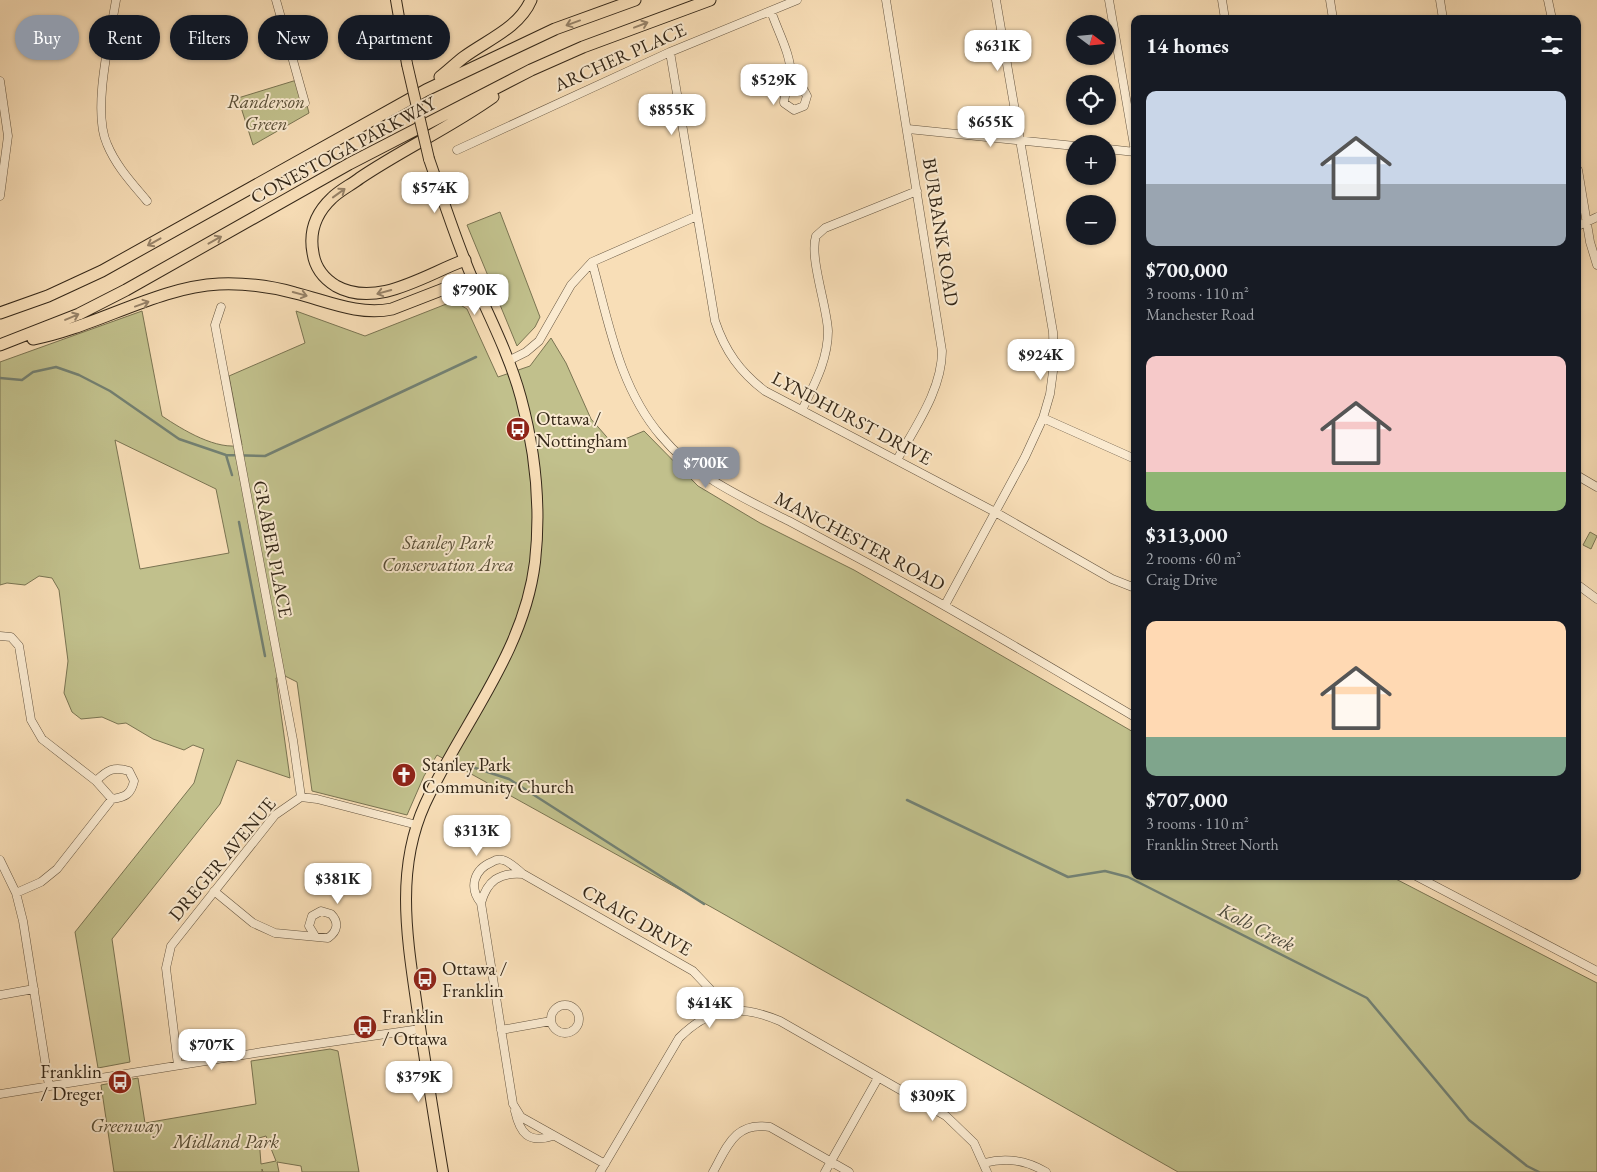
<!DOCTYPE html>
<meta charset="utf-8">
<style>
:root{--surface:#171b24;--page:#20242c;--text:#f1f3f6;--muted:#9ea1a6;--accent:#8c9099}
body{margin:0;font-family:"EB Garamond",serif;background:var(--page);color:var(--text);height:100vh;display:flex;flex-direction:column;font-size:19px;white-space:nowrap}
*{box-sizing:border-box;margin:0}
p{font-size:16px;color:var(--muted)}
.icon{flex:none;width:28px;height:28px;fill:none;stroke:currentColor;stroke-width:2;stroke-linecap:round;stroke-linejoin:round}
.map{position:relative;flex:1;overflow:hidden}
.panel{position:absolute;left:1131px;top:15px;width:450px;height:865px;display:flex;flex-direction:column;background:var(--surface);border-radius:10px;box-shadow:0 1px 4px #0004}
.panel>*{flex:none}
.hud{position:absolute;left:15px;top:15px;width:475px;height:45px;display:flex;gap:10px}
.needle{width:32px;rotate:106deg}
.controls{position:absolute;left:1066px;top:15px;display:grid;gap:10px}
.controls a{display:grid;place-items:center;width:50px;height:50px;border-radius:50%;background:var(--surface);box-shadow:0 1px 4px #0004;font-size:25px}
.price{position:absolute;translate:-50% -42px;padding:0 11px;border-radius:10px;background:#fff;color:#222;font-size:16px;line-height:32px;filter:drop-shadow(0 1px 2px #0008)}
.price::after{content:'';position:absolute;left:50%;top:30px;width:15px;height:11px;margin-left:-8px;background:inherit;clip-path:polygon(0 0,100% 0,50% 100%)}
.price.on{background:var(--accent);color:#fff}
ul{padding:0;list-style:none}
li{display:grid;align-content:center;gap:10px;height:265px;padding:0 15px}
li span{display:grid;place-items:center;height:155px;border-radius:10px;color:#555}
li>.icon{margin-inline-start:auto}
span .icon{width:90px;height:90px;fill:#fffc;stroke-width:1}
li b{font-size:21px}
h2{display:flex;justify-content:space-between;align-items:center;height:60px;padding:0 15px;font-size:21px}
.chip{padding:0 18px;border-radius:22px;background:var(--surface);box-shadow:0 1px 4px #0004;font-size:18px;line-height:45px}
.chip.on{background:var(--accent);color:#fff}
.map>svg:first-child{display:block}
.green{fill:#c1c08c;stroke:#7a7452;fill-rule:evenodd}
.lines{fill:none;stroke-linecap:round;stroke-linejoin:round}
.stream{stroke:#738072;stroke-width:2.5}
.minor-casing{stroke:#655540;stroke-width:9}
.major-casing{stroke:#342718;stroke-width:12}
.highway-casing{stroke:#342718;stroke-width:13}
.minor{stroke:#faead0;stroke-width:8}
.major{stroke:#f8deb7;stroke-width:10}
.highway{stroke:#f8deb7;stroke-width:11}
.major-bridge-casing{stroke:#342718;stroke-width:12;stroke-linecap:butt}
.major-bridge{stroke:#f8deb7;stroke-width:10}
.oneway{stroke:#968268}
.labels{text-anchor:middle;dominant-baseline:central;stroke-width:4;stroke-linejoin:round;paint-order:stroke}
.street-label{font-size:19px;fill:#342718;stroke:#faead0}
.park-label{font-size:19px;font-style:italic;fill:#574d35;stroke:#faead0}
.poi-label{font-size:19px;fill:#342718;stroke:#faead0;text-anchor:start}
.water-label{font-size:20px;font-style:italic;fill:#4e4c3e;stroke:#faead0}
</style>
<div class="map">
<svg width="1597" height="1172" viewBox="0 0 1597 1172">
<rect width="100%" height="100%" fill="#f8deb7"/>
<filter id="stains"><feTurbulence type="fractalNoise" baseFrequency=".004" numOctaves="4"/><feColorMatrix values="0 0 0 0 .2 0 0 0 0 .09 0 0 0 0 .02 0 0 0 .5 -.17"/></filter>
<radialGradient id="worn" r=".72"><stop offset=".6" stop-color="#630" stop-opacity="0"/><stop offset="1" stop-color="#630" stop-opacity=".3"/></radialGradient>
<path class="green" d="M300 79 309 113 253 145 238 98Z
M500 212 540 317 535 327 517 346 467 225Z
M454 301 467 309 498 377 530 366 551 338 566 363 591 419 613 444 644 431 698 486 760 523 854 570 1135 733V876H1390L1597 983V1172H1178L713 908 437 755 424 776 407 815 312 791 297 682 285 676 276 678 290 778 237 760 220 804 112 939 130 1062 98 1068 75 932 194 783 204 749 193 745 184 750 153 739 126 723 118 724 102 717 81 719 72 712 64 693 68 661 59 590 52 578 39 576 25 585 7 583 0 585V362L142 311 162 416C183 430 217 451 242 445L229 376 305 343 296 311 365 336ZM115 440 216 489 229 553 140 569Z
M1590 532 1597 536 1591 549 1583 545Z
M330 1049 338 1051 359 1172H302L301 1166 277 1162 279 1172H263L262 1169V1172H114L101 1085 138 1078 145 1123 256 1104 251 1061ZM266 1136 276 1161 261 1164 259 1138Z"/>
<g class="lines">
<path class="stream" d="M0 378 22 380 33 372 56 367 79 375 110 391 179 439 226 455 265 456 476 357
M226 455 232 475
M239 522 265 656
M466 765 509 779 704 904
M907 800 1068 877 1105 871 1128 877 1367 998 1469 1120 1527 1166 1539 1172"/>
<g class="minor-casing">
<path id="minor" d="M116 0C110 37 92 111 107 144 116 166 132 183 147 201
M276 0 305 103
M886 0 942 351C942 390 915 427 897 460
M1109 0 1135 151
M1222 0 1225 19
M1330 0 1333 19
M1440 0 1443 19
M1548 0 1552 19
M771 11C778 32 791 54 791 76 791 86 784 92 784 103L794 110 804 106 807 96 801 85 791 78
M670 52 715 321C725 351 740 372 765 391L995 512 1112 579 1135 588
M0 81 8 136 0 196
M908 129 1075 146
M1108 149 1135 152
M457 150 670 52 797 0
M1578 170 1590 242 1597 265
M1578 226 1597 217
M592 262C609 323 619 387 661 436 694 476 743 498 789 521 817 536 845 551 873 566 962 614 1048 666 1135 717
M221 307 215 325 293 740 301 797
M508 361 526 352 539 341 571 285 592 262 697 216
M802 410C814 385 828 360 828 331 827 306 809 257 816 236L825 228 917 191
M1043 418 1135 459
M1578 476 1597 487
M1578 585 1597 599
M945 605 1025 457 1043 418 1050 394 1054 364 1053 332 996 0
M0 636 11 637 19 646 31 720 42 739 96 781 112 799
M0 860 16 893 23 921 49 1086
M1416 876 1597 971
M214 891 253 923 275 933 328 938C338 931 339 922 331 914L321 911 312 916 309 926 315 936
M16 893 41 882 57 869 112 799C126 797 131 794 134 781L129 771C114 766 107 770 96 781
M481 903C469 888 473 870 492 862 495 860 499 859 503 860 510 862 517 869 523 874
M0 995 34 989
M551 1019a14 14 0 1 1 28 0a14 14 0 1 1-28 0Z
M501 1030 551 1021
M178 1065 166 968 171 946 275 815 301 797 317 799 417 825
M0 1094 262 1052 420 1029
M515 1111C520 1133 528 1144 553 1136
M984 1163C1007 1157 1026 1160 1046 1172
M605 1164 521 1117 513 1104 481 903C487 881 499 872 523 874L693 971 710 989 719 1012
M600 1172 679 1038C711 1006 740 1004 780 1021L946 1116 974 1143 987 1172
M713 1172C727 1147 735 1121 770 1127L849 1172
M825 1172 878 1078"/>
</g>
<g class="major-casing">
<path id="major" d="M396 0 407 64
M429 159C443 199 456 241 473 280 490 318 510 357 521 398 535 450 541 508 535 562 524 653 462 724 425 804 394 872 408 943 418 1014 426 1067 434 1119 443 1172"/>
</g>
<g class="highway-casing">
<path id="highway" d="M440 77C448 71 456 63 464 57 487 40 519 28 531 0
M465 260C426 274 377 309 336 286 323 278 315 267 313 253 309 232 316 213 332 198 340 190 351 185 360 178 403 149 451 127 493 97
M0 313 48 296 102 271 426 90 555 29 635 0
M33 339C96 327 157 287 219 284 245 283 270 286 295 293 327 301 359 316 392 309L472 278
M0 345 79 314 126 290 349 164 531 70 583 47 710 0"/>
</g>
<use href="#minor" class="minor"/>
<use href="#major" class="major"/>
<use href="#highway" class="highway"/>
<g class="major-bridge-casing">
<path id="major-bridge" d="M407 64 429 159"/>
</g>
<use href="#major-bridge" class="major-bridge"/>
</g>
<defs><path id="oneway-shaft" d="M-6 0H5M1.5-3L5.5 0L1.5 3" fill="none" stroke-width="1.6" stroke-linecap="round" stroke-linejoin="round" transform="scale(1.25)"/></defs>
<g class="oneway">
<use href="#oneway-shaft" transform="translate(573 23) rotate(160)"/>
<use href="#oneway-shaft" transform="translate(641 25) rotate(-21)"/>
<use href="#oneway-shaft" transform="translate(339 193) rotate(-36)"/>
<use href="#oneway-shaft" transform="translate(215 240) rotate(-29)"/>
<use href="#oneway-shaft" transform="translate(154 242) rotate(151)"/>
<use href="#oneway-shaft" transform="translate(384 292) rotate(165)"/>
<use href="#oneway-shaft" transform="translate(300 294) rotate(15)"/>
<use href="#oneway-shaft" transform="translate(142 304) rotate(-20)"/>
<use href="#oneway-shaft" transform="translate(72 317) rotate(-23)"/>
</g>
<defs>
<g id="bus-disc" transform="scale(1.25)"><circle r="9.5" fill="#8f2418" stroke="#faead0"/><path d="M-5-6H5V4H4V6H2V4H-2V6H-4V4H-5ZM-3.5-4V0h7V-4ZM-3.5 1.2v1.5H-2V1.2ZM2 1.2v1.5H3.5V1.2Z" fill="#fff"/></g>
<g id="church-disc" transform="scale(1.25)"><circle r="9.5" fill="#8f2418" stroke="#faead0"/><path d="M-1.2-6h2.4v3.5h3.3v2.4h-3.3V6h-2.4V-.1h-3.3v-2.4h3.3Z" fill="#fff"/></g>
</defs>
<g fill-rule="evenodd">
<use href="#bus-disc" x="518" y="429"/>
<use href="#church-disc" x="404" y="775"/>
<use href="#bus-disc" x="425" y="979"/>
<use href="#bus-disc" x="365" y="1027"/>
<use href="#bus-disc" x="120" y="1082"/>
</g>
<g class="labels">
<g class="street-label">
<text transform="translate(620 57) rotate(-24)">ARCHER PLACE</text>
<text transform="translate(343 150) rotate(-28)">CONESTOGA PARKWAY</text>
<text transform="translate(941 232) rotate(81)">BURBANK ROAD</text>
<text transform="translate(852 418) rotate(28)">LYNDHURST DRIVE</text>
<text transform="translate(860 541) rotate(28)">MANCHESTER ROAD</text>
<text transform="translate(273 549) rotate(79)">GRABER PLACE</text>
<text transform="translate(222 859) rotate(-50)">DREGER AVENUE</text>
<text transform="translate(637 920) rotate(30)">CRAIG DRIVE</text>
</g>
<g class="park-label">
<text x="266" y="101">Randerson<tspan x="266" dy="22">Green</tspan></text>
<text x="448" y="542">Stanley Park<tspan x="448" dy="22">Conservation Area</tspan></text>
<text x="126" y="1125">Greenway</text>
<text x="226" y="1141">Midland Park</text>
</g>
<g class="poi-label">
<text x="536" y="418">Ottawa /<tspan x="536" dy="22">Nottingham</tspan></text>
<text x="422" y="764">Stanley Park<tspan x="422" dy="22">Community Church</tspan></text>
<text x="442" y="968">Ottawa /<tspan x="442" dy="22">Franklin</tspan></text>
<text x="382" y="1016">Franklin<tspan x="382" dy="22">/ Ottawa</tspan></text>
<text x="102" y="1071" text-anchor="end">Franklin<tspan x="102" dy="22">/ Dreger</tspan></text>
</g>
<g class="water-label">
<text transform="translate(1257 927) rotate(27)">Kolb Creek</text>
</g>
</g>
<rect width="100%" height="100%" filter="url(#stains)"/>
<rect width="100%" height="100%" fill="url(#worn)"/>
</svg>
<div class="controls">
<a><svg class="needle" viewBox="-14 -14 28 28"><path d="M0-13l5 13h-10z" fill="#e53935"/><path d="M0 13l5-13h-10z" fill="#9ea1a6"/></svg></a>
<a><svg class="icon" aria-label="locate" viewBox="0 0 24 24"><circle cx="12" cy="12" r="6"/><path d="M12 2v4M12 18v4M2 12h4M18 12h4"/></svg></a>
<a>+</a>
<a>−</a>
</div>
<b class="price" style="left:998px;top:72px">$631K</b>
<b class="price" style="left:774px;top:106px">$529K</b>
<b class="price" style="left:672px;top:136px">$855K</b>
<b class="price" style="left:991px;top:148px">$655K</b>
<b class="price" style="left:435px;top:214px">$574K</b>
<b class="price" style="left:475px;top:316px">$790K</b>
<b class="price" style="left:1041px;top:381px">$924K</b>
<b class="price on" style="left:706px;top:489px">$700K</b>
<b class="price" style="left:477px;top:857px">$313K</b>
<b class="price" style="left:338px;top:905px">$381K</b>
<b class="price" style="left:710px;top:1029px">$414K</b>
<b class="price" style="left:212px;top:1071px">$707K</b>
<b class="price" style="left:419px;top:1103px">$379K</b>
<b class="price" style="left:933px;top:1122px">$309K</b>
<div class="hud">
<a class="chip on">Buy</a>
<a class="chip">Rent</a>
<a class="chip">Filters</a>
<a class="chip">New</a>
<a class="chip">Apartment</a>
</div>
<section class="panel">
<h2>14 homes<svg class="icon" aria-label="filters" viewBox="0 0 24 24"><path d="M4 7h16M4 17h16"/><circle cx="9" cy="7" r="2"/><circle cx="15" cy="17" r="2"/></svg></h2>
<ul>
<li><span style="background:linear-gradient(#c9d6e8 60%,#9aa5b1 0)"><svg class="icon" aria-label="home" viewBox="0 0 24 24"><path d="M3 11l9-7 9 7M6 9v11h12V9"/></svg></span><div><b>$700,000</b><p>3 rooms · 110 m²</p><p>Manchester Road</p></div></li>
<li><span style="background:linear-gradient(#f6c9c9 75%,#8fb573 0)"><svg class="icon" aria-label="home" viewBox="0 0 24 24"><path d="M3 11l9-7 9 7M6 9v11h12V9"/></svg></span><div><b>$313,000</b><p>2 rooms · 60 m²</p><p>Craig Drive</p></div></li>
<li><span style="background:linear-gradient(#ffd9b3 75%,#7fa58c 0)"><svg class="icon" aria-label="home" viewBox="0 0 24 24"><path d="M3 11l9-7 9 7M6 9v11h12V9"/></svg></span><div><b>$707,000</b><p>3 rooms · 110 m²</p><p>Franklin Street North</p></div></li>
</ul>
</section>
</div>
